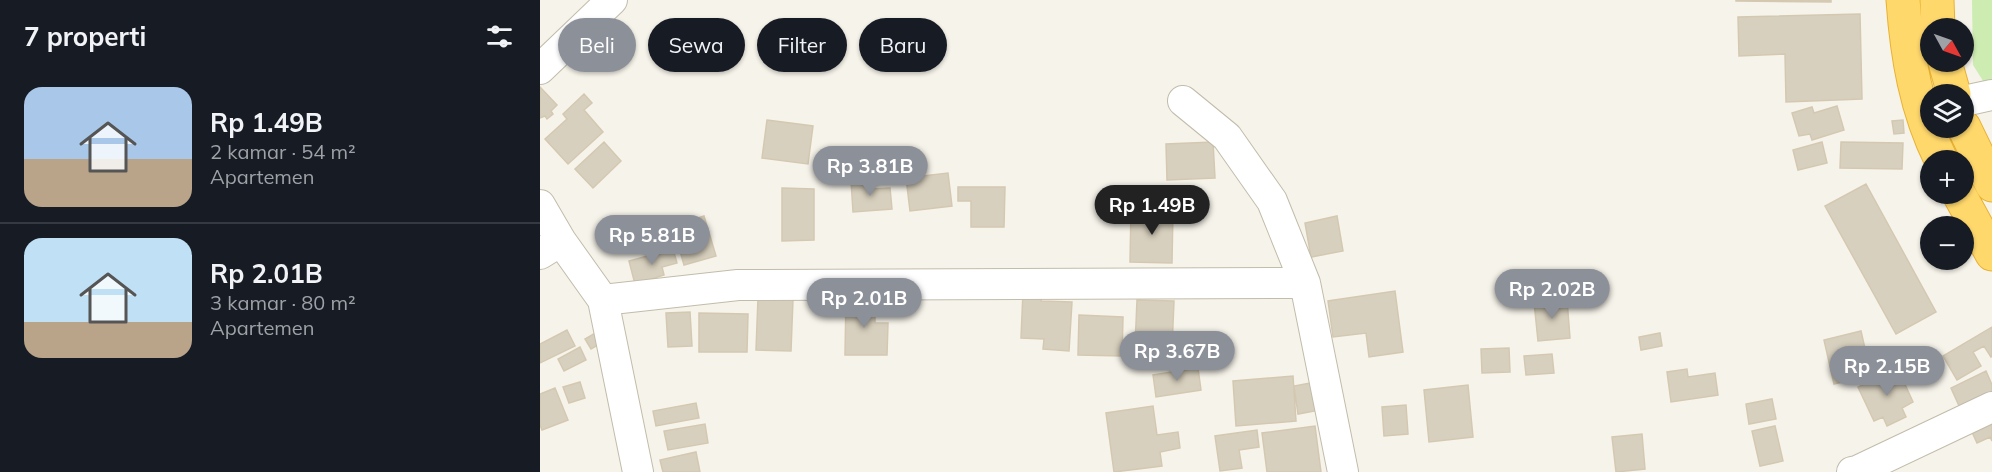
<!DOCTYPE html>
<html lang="id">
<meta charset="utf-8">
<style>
:root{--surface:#171b24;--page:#20242c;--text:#f1f3f6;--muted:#9ea1a6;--line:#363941;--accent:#8c9099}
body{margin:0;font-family:Mulish,sans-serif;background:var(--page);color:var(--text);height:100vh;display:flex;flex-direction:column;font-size:22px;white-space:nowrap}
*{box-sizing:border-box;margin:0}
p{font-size:20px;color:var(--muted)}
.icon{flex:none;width:33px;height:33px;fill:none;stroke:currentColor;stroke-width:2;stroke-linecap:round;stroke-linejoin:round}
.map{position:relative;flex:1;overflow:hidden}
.panel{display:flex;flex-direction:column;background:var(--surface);width:540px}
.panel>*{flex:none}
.top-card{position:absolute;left:18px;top:18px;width:570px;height:54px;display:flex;gap:12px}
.needle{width:39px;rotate:130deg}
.controls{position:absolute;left:1380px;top:18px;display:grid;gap:12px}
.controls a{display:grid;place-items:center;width:54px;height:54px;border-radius:50%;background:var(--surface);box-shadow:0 2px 4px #0004;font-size:30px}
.price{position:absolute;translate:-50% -51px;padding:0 14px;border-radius:21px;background:var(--accent);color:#fff;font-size:20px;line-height:39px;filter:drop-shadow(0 2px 3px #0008)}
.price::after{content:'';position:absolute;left:50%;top:36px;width:18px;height:14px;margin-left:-9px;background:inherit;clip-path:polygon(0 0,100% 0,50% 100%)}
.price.current{background:#222;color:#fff}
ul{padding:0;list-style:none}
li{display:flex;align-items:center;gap:18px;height:150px;padding:0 24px}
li+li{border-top:2px solid var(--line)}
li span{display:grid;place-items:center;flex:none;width:168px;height:120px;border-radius:18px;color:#555}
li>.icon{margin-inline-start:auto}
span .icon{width:72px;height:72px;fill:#fffc;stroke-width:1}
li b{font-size:26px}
h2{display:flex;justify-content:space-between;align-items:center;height:72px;padding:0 24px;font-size:26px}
.chip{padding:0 21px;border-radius:27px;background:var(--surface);box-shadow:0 2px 4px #0004;font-size:21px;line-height:54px}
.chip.current{background:var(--accent);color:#fff}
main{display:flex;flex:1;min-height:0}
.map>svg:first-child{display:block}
.green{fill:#cdecb1}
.building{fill:#d8d0be;stroke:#d4c8b1;stroke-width:1.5}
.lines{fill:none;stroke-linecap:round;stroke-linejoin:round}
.minor-casing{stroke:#c2bcab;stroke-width:32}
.highway-casing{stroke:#e8b132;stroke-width:35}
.minor{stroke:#fff;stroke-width:30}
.highway{stroke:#ffd86c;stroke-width:33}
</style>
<main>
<section class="panel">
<h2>7 properti<svg class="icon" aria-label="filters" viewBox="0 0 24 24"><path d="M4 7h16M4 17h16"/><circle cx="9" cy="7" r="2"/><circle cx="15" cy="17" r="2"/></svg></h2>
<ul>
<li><span style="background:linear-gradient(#a9c7e8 60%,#b9a48a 0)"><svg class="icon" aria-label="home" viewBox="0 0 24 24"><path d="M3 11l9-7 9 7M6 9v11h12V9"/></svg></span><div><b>Rp 1.49B</b><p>2 kamar · 54 m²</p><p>Apartemen</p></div></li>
<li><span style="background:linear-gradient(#bfe0f5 70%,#b9a48a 0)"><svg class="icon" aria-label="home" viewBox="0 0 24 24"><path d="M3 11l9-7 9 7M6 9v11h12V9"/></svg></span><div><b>Rp 2.01B</b><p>3 kamar · 80 m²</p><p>Apartemen</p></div></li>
</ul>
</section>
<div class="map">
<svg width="1452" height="472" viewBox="0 0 1452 472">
<rect width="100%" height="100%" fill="#f6f3ea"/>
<path class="green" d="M1432 0H1452V95L1433 65Z"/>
<path class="building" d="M1196 0H1291V2L1196 1Z
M1320 14 1322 99 1246 102 1245 54 1199 56 1198 17Z
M0 87 17 105 11 111 13 114 7 119 5 116 0 118Z
M44 94 52 103 44 110 63 132 28 164 5 139 27 119 23 114Z
M1297 106 1304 130 1272 140 1270 134 1259 136 1252 113 1272 107 1274 113Z
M227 120 273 126 268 164 222 158Z
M1363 120 1364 133 1354 134 1352 121Z
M64 142 81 161 53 188 35 169Z
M673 142 675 178 627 180 626 144Z
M1282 142 1287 163 1258 170 1253 150Z
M1301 142 1363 143 1362 169 1300 168Z
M408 173 412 206 370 211 366 178Z
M331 179 332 189 350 188 352 209 313 212 311 180Z
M1326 184 1396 312 1356 334 1285 206Z
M418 187H465L464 227H431V201H418Z
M242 188 274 189V240L242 241Z
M591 210H633L632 263 590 262Z
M164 216 176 256 144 265 133 226Z
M797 216 803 251 771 257 765 223Z
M133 249 137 263 122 267 124 275 95 284 89 261Z
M855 291 863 352 829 357 826 333 793 337 788 301Z
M483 292 502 293 501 301 532 302 529 351 503 349 504 339 481 338Z
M218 298 253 299 251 351 216 350Z
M306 298 335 299V323H348L347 355H305Z
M1027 299 1030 338 998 341 994 302Z
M597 300 634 301 632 348 595 347Z
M150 312 152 346 128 347 126 313Z
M159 313 208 314 207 352H159Z
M539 315 583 317 582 356 538 355Z
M1452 327V356L1451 357 1444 346 1433 352 1441 366 1417 380 1403 356Z
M27 330 35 346 0 363V344Z
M1321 331 1331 375 1294 384 1284 340Z
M57 332 63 342 51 349 45 339Z
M1120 333 1122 346 1101 350 1099 337Z
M40 347 46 360 24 371 18 359Z
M969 348 970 372 942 373 941 349Z
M1012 354 1014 373 986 375 984 356Z
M658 368 661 390 616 397 613 375Z
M1147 369 1148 377 1175 373 1178 395 1131 402 1127 372Z
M1358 369 1373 402 1362 408 1366 417 1347 426 1343 417 1334 421 1318 387Z
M1446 371 1452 385V393L1420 408 1411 388Z
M753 376 756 421 696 426 693 381Z
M40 382 45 398 29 403 23 387Z
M776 382 780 410 758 414 754 386Z
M928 385 933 437 889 442 884 390Z
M15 388 28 420 2 430 0 425V394Z
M1232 399 1236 419 1209 424 1206 404Z
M156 403 159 418 116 426 113 411Z
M866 405 868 434 844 436 842 407Z
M613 406 617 435 638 432 640 448 620 452 622 466 574 472 566 413Z
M1452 412V441L1450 437 1437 443 1428 423Z
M165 424 168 443 128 450 124 431Z
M775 426 781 472H727L722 433Z
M1235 426 1243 461 1220 466 1212 431Z
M717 430 719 447 699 450 702 468 680 471 675 436Z
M1102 434 1105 469 1076 472 1072 437Z
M156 452 160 472H123L120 460Z"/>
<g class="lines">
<g class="minor-casing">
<path id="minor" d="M0 69 72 0
M643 101 687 137 732 201 765 283
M1424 101 1452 95
M0 205 21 241 63 300 98 472
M0 254 21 241
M63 300 198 285 765 283 803 472
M1312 472 1317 471 1452 407"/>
</g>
<g class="highway-casing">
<path id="highway" d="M1363 0C1367 56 1376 110 1401 160
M1397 0 1398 28
M1405 62 1414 94
M1424 127 1452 185
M1419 194 1452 254"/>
</g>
<use href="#minor" class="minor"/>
<use href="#highway" class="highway"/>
</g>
</svg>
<div class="controls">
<a><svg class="needle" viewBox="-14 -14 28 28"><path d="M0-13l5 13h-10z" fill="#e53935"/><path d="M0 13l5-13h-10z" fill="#9ea1a6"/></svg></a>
<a><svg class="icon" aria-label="layers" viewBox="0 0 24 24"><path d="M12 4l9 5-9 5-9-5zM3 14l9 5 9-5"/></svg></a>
<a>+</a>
<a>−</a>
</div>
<b class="price" style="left:330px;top:197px">Rp 3.81B</b>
<b class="price current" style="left:612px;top:236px">Rp 1.49B</b>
<b class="price" style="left:112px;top:266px">Rp 5.81B</b>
<b class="price" style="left:1012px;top:320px">Rp 2.02B</b>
<b class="price" style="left:324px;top:329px">Rp 2.01B</b>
<b class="price" style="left:637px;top:382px">Rp 3.67B</b>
<b class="price" style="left:1347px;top:397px">Rp 2.15B</b>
<div class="top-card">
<a class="chip current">Beli</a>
<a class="chip">Sewa</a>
<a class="chip">Filter</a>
<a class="chip">Baru</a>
</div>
</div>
</main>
